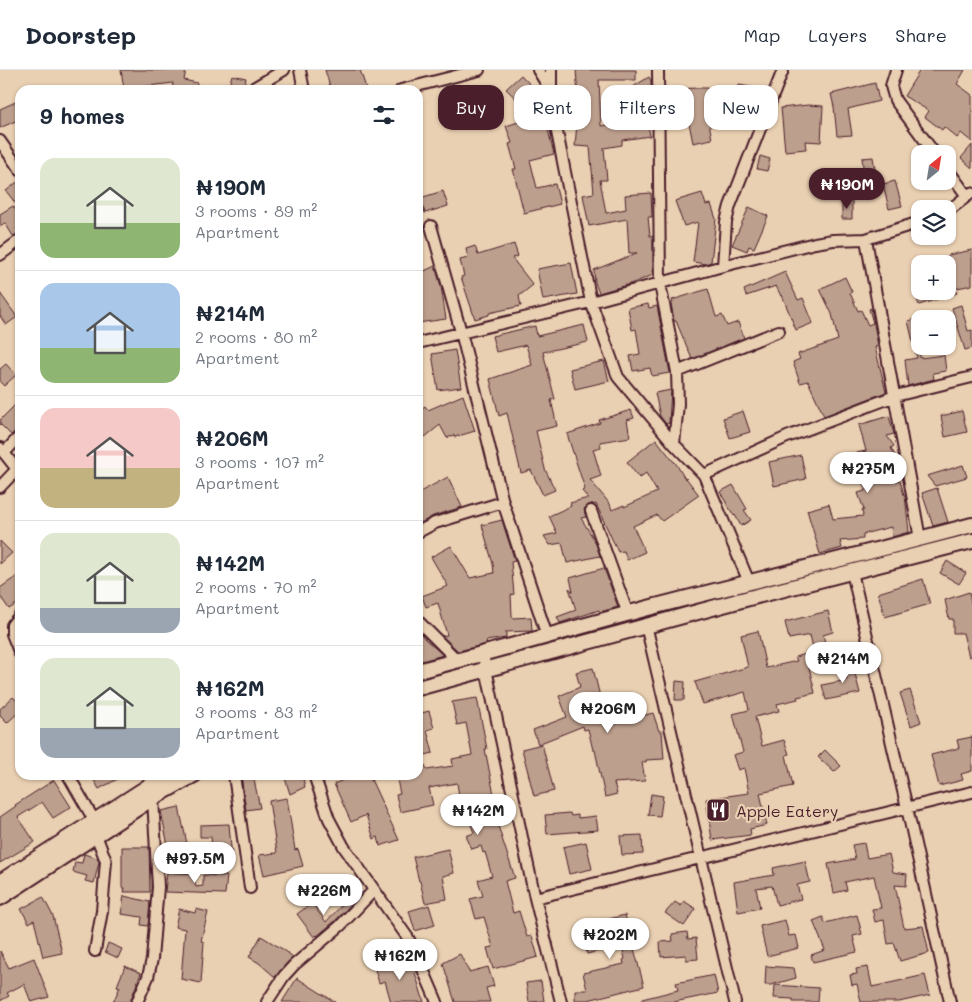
<!DOCTYPE html>
<meta charset="utf-8">
<style>
:root{--surface:#fff;--page:#f2f2f3;--text:#1f2937;--muted:#747a83;--line:#e0e1e3;--accent:#4a1f2b}
body{margin:0;font-family:Mali,sans-serif;background:var(--page);color:var(--text);height:100vh;display:flex;flex-direction:column;font-size:19px;white-space:nowrap}
*{box-sizing:border-box;margin:0}
p{font-size:16px;color:var(--muted)}
.icon{flex:none;width:28px;height:28px;fill:none;stroke:currentColor;stroke-width:2;stroke-linecap:round;stroke-linejoin:round}
.map{position:relative;flex:1;overflow:hidden}
.side{position:absolute;left:15px;top:15px;width:408px;height:695px;display:flex;flex-direction:column;background:var(--surface);border-radius:15px;box-shadow:0 1px 4px #0004}
.side>*{flex:none}
.guide{position:absolute;left:438px;top:15px;width:459px;height:45px;display:flex;gap:10px}
.needle{width:32px;rotate:30deg}
.tools{position:absolute;left:911px;top:75px;display:grid;gap:10px}
.tools a{display:grid;place-items:center;width:45px;height:45px;border-radius:10px;background:var(--surface);box-shadow:0 1px 4px #0004;font-size:25px}
.price{position:absolute;translate:-50% -42px;padding:0 11px;border-radius:18px;background:#fff;color:#222;font-size:16px;line-height:32px;filter:drop-shadow(0 1px 2px #0008)}
.price::after{content:'';position:absolute;left:50%;top:30px;width:15px;height:11px;margin-left:-8px;background:inherit;clip-path:polygon(0 0,100% 0,50% 100%)}
.price.current{background:var(--accent);color:#fff}
ul{padding:0;list-style:none}
li{display:flex;align-items:center;gap:15px;height:125px;padding:0 25px}
li+li{border-top:1px solid var(--line)}
li span{display:grid;place-items:center;flex:none;width:140px;height:100px;border-radius:15px;color:#555}
li>.icon{margin-inline-start:auto}
span .icon{width:60px;height:60px;fill:#fffc;stroke-width:1}
li b{font-size:21px}
h2{display:flex;justify-content:space-between;align-items:center;height:60px;padding:0 25px;font-size:21px}
.tag{padding:0 18px;border-radius:15px;background:var(--surface);box-shadow:0 1px 4px #0004;font-size:18px;line-height:45px}
.tag.current{background:var(--accent);color:#fff}
header{display:flex;align-items:center;gap:30px;box-sizing:border-box;height:70px;padding:0 25px;background:var(--surface);border-bottom:1px solid var(--line)}
header strong{font-size:24px}
nav{display:flex;gap:28px;margin-inline-start:auto;font-size:18px}
.map>svg:first-child{display:block}
.building{fill:#bd9f8d;stroke:#4a1f2b}
.lines{fill:none;stroke-linecap:round;stroke-linejoin:round}
.street-casing{stroke:#4a1f2b;stroke-width:14}
.secondary-casing{stroke:#4a1f2b;stroke-width:18}
.street{stroke:#ead0b2;stroke-width:10}
.secondary{stroke:#ead0b2;stroke-width:14}
.labels{text-anchor:middle;dominant-baseline:central;stroke-width:4.5;stroke-linejoin:round;paint-order:stroke}
.poi-label{font-size:16px;fill:#4a1f2b;stroke:#ead0b2;text-anchor:start}
</style>
<header>
<strong>Doorstep</strong>
<nav><a>Map</a><a>Layers</a><a>Share</a></nav>
</header>
<div class="map">
<svg width="972" height="932" viewBox="0 0 972 932">
<rect width="100%" height="100%" fill="#ead0b2"/>
<filter id="ink" filterUnits="userSpaceOnUse"><feTurbulence type="fractalNoise" baseFrequency=".02" numOctaves="2"/><feDisplacementMap in="SourceGraphic" scale="10" xChannelSelector="R" yChannelSelector="G"/><feConvolveMatrix kernelMatrix="1 2 1 2 8 2 1 2 1" color-interpolation-filters="sRGB"/></filter>
<g filter="url(#ink)">
<path class="building" d="M121 0H186L184 10 197 13 196 20H172L173 13 124 19Z
M325 0H360L366 18 360 20H331Z
M576 0H636V10H599L601 56 647 49 650 66 622 70V75L604 78 607 110H600L606 143 626 139 625 125 651 123 652 147H648L650 166H653V205L633 213 599 223 595 213 594 200 637 183H629L627 149 589 156 583 125 594 123 590 77 575 76 577 53H580Z
M920 0H965L957 14 972 25V72L961 63 957 68 944 57 942 60 925 47 929 41 904 26Z
M232 5 246 8 243 20H228Z
M521 5 542 27 528 40 506 19Z
M649 7 651 11V24L637 33 628 20Z
M875 13 879 31 848 39 852 65 837 66 834 37 831 24Z
M739 15 768 20 758 46 736 39Z
M698 18H713L714 42H707L712 69 693 73 687 43H674L673 19Z
M20 30V49L0 58V39Z
M808 35 823 36 821 72 805 71 806 79 785 81 781 38Z
M544 44 554 84 530 90 537 118 555 114 560 134 524 143 513 99H516L509 74 512 73 506 56Z
M972 75V98L961 88Z
M760 86 770 89 767 101 757 99Z
M873 87 876 106 875 120 856 119 857 104 864 105 862 88Z
M20 110V139L6 121Z
M895 111 902 136 889 139 883 114Z
M443 121 448 136 425 143 420 128Z
M702 123 706 135 711 134 716 149 711 192 705 194 693 192 698 152 684 156 675 131Z
M852 131V149H842V132Z
M13 136 20 146V163L13 166 5 153 0 156V144Z
M749 137 768 146 754 178 749 176 747 181 732 175Z
M514 174 518 186 512 188 533 215 519 226 521 236 489 243V245L475 249 461 207 464 206 460 190 468 188 466 179 475 176 478 185Z
M972 180V215L948 220V208L953 206 948 185Z
M571 193 577 224 543 230 537 199Z
M435 196 441 216 446 249 418 253V223L422 222 418 210V204Z
M785 202 798 230 803 228 813 253 796 260 782 225 781 226 776 216 746 226 744 220Z
M845 207 852 222 850 223 858 241 861 240 868 255 873 253 869 239 871 238 878 276 875 277 886 322 824 346 808 311 800 313 793 292 800 289 798 284 838 270 832 244 820 219Z
M708 219 716 247 722 245 727 256 738 252 744 268 692 289 676 251H674L671 233H673L672 230Z
M914 221H956L957 223 919 235Z
M0 223 17 247 6 255 0 246Z
M648 234 649 238 657 236 670 303 652 306 650 298 633 301 630 286 640 284 636 259 632 260 628 238Z
M961 235 968 261 972 260V278L965 280 952 238Z
M920 248V288L944 285 946 301 933 303 934 309 908 316 905 290 917 288 908 251Z
M584 255 588 272 543 282 555 329 551 330 557 356 536 361 545 399 555 420 543 425 531 400 521 403 507 343 499 346 490 309 532 295 526 275 496 282 492 266 535 256 537 266Z
M455 280 461 317 438 320 432 284Z
M604 291 609 311 575 319 570 299Z
M6 294 16 305 4 316 0 312V299Z
M671 320 669 353 666 354 660 346 655 323Z
M463 325 475 361 455 367 454 365 447 368 440 355 425 367 418 358V341L425 336 428 340Z
M20 330V358L11 365 0 354V350Z
M631 340 634 348 627 350 630 367 600 372 601 377 593 379 601 406 590 410 610 434 612 440 624 435V437L657 422 646 403 639 408 627 392 656 369 674 392H675L685 409 686 408 699 425 662 451 657 445 633 456 645 482 627 490 624 481 618 482 596 434 593 435 592 433V434L588 435 584 439 586 447 581 448 595 471 600 486 567 493 562 473 550 475 544 466 557 463 549 446 571 436 570 433 588 428 582 421 585 419 567 364 600 353 599 350Z
M743 341 750 362 730 368 723 348Z
M962 341 967 362 945 367 941 346Z
M889 346 894 364 887 366 894 376 891 378 898 391 896 393V411L900 410 904 425H905L909 462 892 467 891 457 863 464V469L840 471 842 478 820 484 807 440 829 434 833 449 863 446 862 440H864L858 423 865 421 856 383 866 381 859 355Z
M801 385 806 409 774 416 769 392Z
M963 395 967 407 935 416 927 406Z
M448 407 462 437 433 446 421 453 418 446V423Z
M733 415 747 439 744 440 751 450 741 456 735 445 734 446 720 422Z
M937 418 948 452 933 456 922 423Z
M502 450 515 491 511 492 514 524 511 525 512 545 513 548 531 547 532 561 506 562V568L486 571 487 574 458 581 442 566 447 565 438 533 426 537 422 526 448 516 431 487 451 476 470 508 494 503 493 494 482 455Z
M0 471 12 483 0 494Z
M947 491 966 503 959 514 940 503Z
M604 498 618 537 600 542 599 540 560 553 557 547 576 540 569 518 573 522 570 508Z
M20 504V532L9 539 0 526V518Z
M923 509 930 534 885 547 878 523Z
M969 522 972 538V586L969 587 963 563H953V549H949L945 530Z
M828 541 833 562 823 565 830 591 809 597 815 623 797 627 798 629 777 634 779 641 755 647 762 676 784 670 789 684 786 685 793 716 760 723 767 755 750 759 751 765 712 770 706 729 749 723 744 698 738 700 733 685 743 682 733 644 749 640 745 622 703 634 695 612 748 597 741 565 758 561 766 598 797 591 795 587 814 582 810 565 789 569 785 552Z
M418 560 425 569 443 585 418 592Z
M855 591 857 604H855L860 623 826 630 822 615 847 610 845 593Z
M593 598 602 635 608 634 613 654 653 643 659 661H662L664 689 646 690V692H642L645 711 614 713 617 724 605 727 595 680H593L588 659 584 660 583 656 538 674 533 660 567 647 559 626 580 617 576 602Z
M676 611 685 612 684 630H675Z
M910 620 921 652 911 656 900 623Z
M13 627 20 634V641L7 653 0 646V639Z
M477 628 487 679H485L495 730 498 729 504 747 496 750 515 808 505 811 513 843 519 841 527 867 532 866 538 887 493 899 487 878 493 877 484 847 476 849 470 829 483 826 478 810 492 806 485 782 483 783 481 776 472 779 466 766 474 763 462 726H459L457 713 429 718 433 735 400 742 396 725 400 724 396 705H418V698L425 695 427 700 453 696 452 689 472 685 466 653 457 655 452 632Z
M429 641 434 658 427 660 433 683 421 686 418 671V644Z
M972 667V701L961 704 963 710 939 716 931 685 959 678 957 670Z
M542 674 554 721 534 726 522 679Z
M825 680 841 696 834 702 818 687Z
M91 705H125L99 719Z
M241 705H253L260 738 246 740Z
M284 705H302L305 717 290 724Z
M354 705H369L399 770 380 776 378 767 374 769 366 745 351 752 334 714Z
M54 710 71 737 53 748 42 732 18 747 35 772 0 793V747L16 736 15 735Z
M651 724 663 726 660 746 648 745Z
M287 728 295 780 298 779 303 796 264 805 259 785 277 783 269 731Z
M179 737 189 783 188 792 167 793 168 776 161 741Z
M570 743 571 746 578 745V748L596 746 598 760 547 764 545 745Z
M229 754 232 789 213 790 211 767H200V755Z
M642 765 643 784 622 785 620 766Z
M586 772 592 799 569 804 563 777Z
M864 773 867 788 889 784 893 802 907 804 906 816 895 815 904 858 923 856 929 883 900 891 894 873 888 874 884 850 875 852 872 839 881 838 874 806 845 812 847 820 834 823 828 794 855 789 852 775Z
M122 777H149L150 822H124L125 818H122Z
M448 779 454 803 443 806 447 829 425 833 420 811H419L413 787Z
M84 784 97 788 99 792 94 813 85 811 87 806 73 802 75 792 82 793Z
M805 791 810 812 797 815 801 829 777 835 772 816 756 818 760 838 738 842 734 812 774 805 773 798Z
M167 802 193 804 196 817 203 816V805L227 806 225 824 165 822Z
M357 819 362 823 335 851 317 866 316 865 314 867 297 844 312 833 326 852Z
M124 826 150 832 148 856 141 855 142 847 121 844Z
M43 827 53 846 62 883 43 887 34 850 29 853 21 839Z
M684 831 696 839 684 856 665 843 675 832 681 836Z
M429 835 435 855 415 861 409 841Z
M179 839 195 843 196 839 208 842 201 871 204 872 201 913 181 909 185 859 175 857Z
M625 845 644 916 588 930H575V920H587L583 903 624 894 623 890 625 889 620 868 601 872 603 880 587 884 580 856Z
M857 845 862 864 853 866 857 882 813 892 811 885 825 880 813 851 823 847 825 853Z
M785 850 789 866 796 865 799 878 767 886 760 856Z
M687 862 688 869 696 868 698 889 686 890V885L661 887 660 872 673 871 672 864Z
M261 866 284 880 293 887 275 907 259 893 249 887Z
M108 873 122 879 118 888 105 882Z
M0 881 9 898 34 888 49 927 31 932 24 914 7 923 9 926 0 931Z
M460 884 469 902 488 897 494 916 486 918 490 932H455L443 893Z
M403 887 406 895 412 893 424 932H391L385 911 379 913 374 896Z
M125 896 141 903 130 932H113L120 917 117 916Z
M766 896 794 898 796 908 771 915H765Z
M868 897 872 917 925 905 930 925 899 932H861L857 914 852 915 850 905 857 904 856 899Z
M714 905 718 923 674 932H643L642 929 678 920 676 913Z
M297 908 335 932H282Z
M541 911 544 931 529 932 526 913Z
M775 915 819 918 818 932H793V929L774 928Z"/>
<g class="lines">
<g class="street-casing">
<path id="street" d="M300 0 304 20
M538 0 546 13 551 32 591 232 618 307 674 374 704 405 749 512
M551 0V21
M658 0 660 214 677 302 678 334 674 374
M896 0 891 16 895 30 935 84
M250 20 284 0
M401 20 479 0
M0 71 20 100
M948 100 967 126
M948 141 971 123
M431 156 461 262 503 432 547 566
M866 169 920 469
M0 185 20 170
M723 196 726 152 730 136 783 0
M418 273 591 232 723 196 815 173 833 170 866 169 920 152
M677 302 779 261
M0 378 20 403
M4 383 20 366
M704 405 787 367 895 326 972 307
M0 417 17 399
M591 441 628 544
M418 462 435 453 503 432
M852 502 907 738 950 932
M20 545 12 555V564L20 584
M418 551 458 591
M646 555 735 932
M483 585 535 828 561 932
M68 705 94 750
M234 705 250 818
M314 705 329 749 344 777 408 868 419 890 437 932
M535 828 972 722
M95 881 102 841 106 791 96 765
M137 932 148 907 152 889 158 817 153 728
M267 932 284 906 294 895 340 856 374 820"/>
</g>
<g class="secondary-casing">
<path id="secondary" d="M418 601C495 581 571 559 648 538 756 510 864 484 972 455
M418 618 749 528 972 471
M0 812 166 705
M0 828 153 728 194 705"/>
</g>
<use href="#street" class="street"/>
<use href="#secondary" class="secondary"/>
</g>
</g>
<defs>
<g id="restaurant-square" transform="scale(1.25)"><rect x="-9" y="-9" width="18" height="18" rx="4" fill="#4a1f2b" stroke="#ead0b2"/><path d="M-5-6h1v4h1v-4h1v4h1v-4h1v5L-1.5 .5V6h-2V.5L-5-1ZM5-6V6H3V1.5H1.5Q1.5-4 5-6Z" fill="#fff"/></g>
</defs>
<g fill-rule="evenodd">
<use href="#restaurant-square" x="718" y="740"/>
</g>
<g class="labels">
<g class="poi-label">
<text x="736" y="740">Apple Eatery</text>
</g>
</g>
</svg>
<div class="tools">
<a><svg class="needle" viewBox="-14 -14 28 28"><path d="M0-13l5 13h-10z" fill="#e53935"/><path d="M0 13l5-13h-10z" fill="#747a83"/></svg></a>
<a><svg class="icon" aria-label="layers" viewBox="0 0 24 24"><path d="M12 4l9 5-9 5-9-5zM3 14l9 5 9-5"/></svg></a>
<a>+</a>
<a>−</a>
</div>
<b class="price current" style="left:847px;top:140px">₦190M</b>
<b class="price" style="left:868px;top:424px">₦275M</b>
<b class="price" style="left:843px;top:614px">₦214M</b>
<b class="price" style="left:608px;top:664px">₦206M</b>
<b class="price" style="left:478px;top:766px">₦142M</b>
<b class="price" style="left:195px;top:814px">₦97.5M</b>
<b class="price" style="left:324px;top:846px">₦226M</b>
<b class="price" style="left:610px;top:890px">₦202M</b>
<b class="price" style="left:400px;top:911px">₦162M</b>
<div class="guide">
<a class="tag current">Buy</a>
<a class="tag">Rent</a>
<a class="tag">Filters</a>
<a class="tag">New</a>
</div>
<section class="side">
<h2>9 homes<svg class="icon" aria-label="filters" viewBox="0 0 24 24"><path d="M4 7h16M4 17h16"/><circle cx="9" cy="7" r="2"/><circle cx="15" cy="17" r="2"/></svg></h2>
<ul>
<li><span style="background:linear-gradient(#dfe7d0 65%,#8fb573 0)"><svg class="icon" aria-label="home" viewBox="0 0 24 24"><path d="M3 11l9-7 9 7M6 9v11h12V9"/></svg></span><div><b>₦190M</b><p>3 rooms · 89 m²</p><p>Apartment</p></div></li>
<li><span style="background:linear-gradient(#a9c7e8 65%,#8fb573 0)"><svg class="icon" aria-label="home" viewBox="0 0 24 24"><path d="M3 11l9-7 9 7M6 9v11h12V9"/></svg></span><div><b>₦214M</b><p>2 rooms · 80 m²</p><p>Apartment</p></div></li>
<li><span style="background:linear-gradient(#f6c9c9 60%,#c2b280 0)"><svg class="icon" aria-label="home" viewBox="0 0 24 24"><path d="M3 11l9-7 9 7M6 9v11h12V9"/></svg></span><div><b>₦206M</b><p>3 rooms · 107 m²</p><p>Apartment</p></div></li>
<li><span style="background:linear-gradient(#dfe7d0 75%,#9aa5b1 0)"><svg class="icon" aria-label="home" viewBox="0 0 24 24"><path d="M3 11l9-7 9 7M6 9v11h12V9"/></svg></span><div><b>₦142M</b><p>2 rooms · 70 m²</p><p>Apartment</p></div></li>
<li><span style="background:linear-gradient(#dfe7d0 70%,#9aa5b1 0)"><svg class="icon" aria-label="home" viewBox="0 0 24 24"><path d="M3 11l9-7 9 7M6 9v11h12V9"/></svg></span><div><b>₦162M</b><p>3 rooms · 83 m²</p><p>Apartment</p></div></li>
</ul>
</section>
</div>
